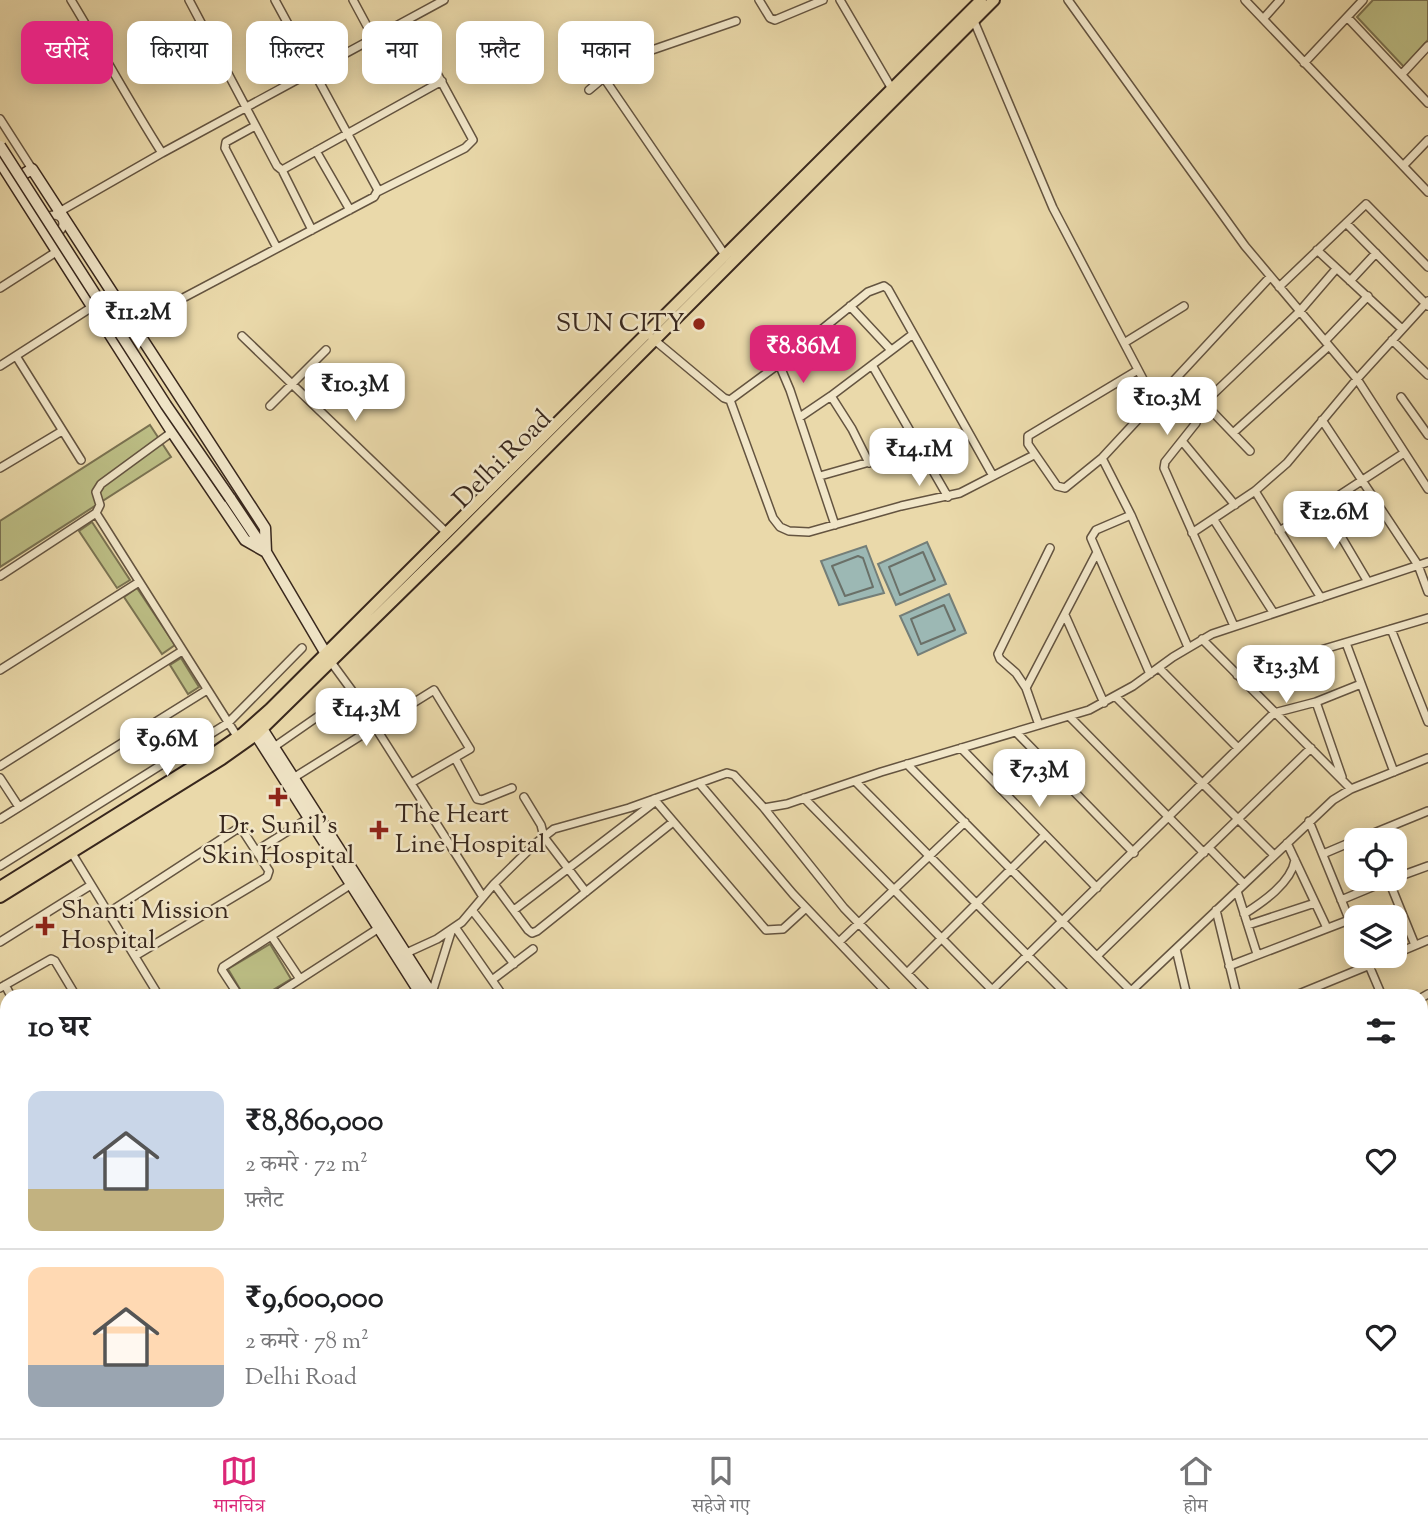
<!DOCTYPE html>
<html lang="hi">
<meta charset="utf-8">
<style>
:root{--surface:#fff;--page:#f2f2f2;--text:#202124;--muted:#757577;--line:#e0e0e0;--accent:#db2777}
body{margin:0;font-family:"Sorts Mill Goudy","Noto Serif Devanagari",serif;background:var(--page);color:var(--text);height:100vh;display:flex;flex-direction:column;font-size:26px;white-space:nowrap}
*{box-sizing:border-box;margin:0}
p{font-size:23px;color:var(--muted)}
.icon{flex:none;width:38px;height:38px;fill:none;stroke:currentColor;stroke-width:2;stroke-linecap:round;stroke-linejoin:round}
.map{position:relative;flex:1;overflow:hidden}
.drawer{position:absolute;left:0px;top:989px;width:1428px;height:450px;display:flex;flex-direction:column;background:var(--surface);border-radius:21px 21px 0 0;box-shadow:0 4px 18px #0003}
.drawer>*{flex:none}
.banner{position:absolute;left:21px;top:21px;width:700px;height:63px;display:flex;gap:14px}
.tools{position:absolute;left:1344px;top:828px;display:grid;gap:14px}
.tools a{display:grid;place-items:center;width:63px;height:63px;border-radius:14px;background:var(--surface);box-shadow:0 4px 18px #0003;font-size:35px}
.price{position:absolute;translate:-50% -60px;padding:0 16px;border-radius:14px;background:#fff;color:#222;font-size:23px;line-height:46px;filter:drop-shadow(0 2px 4px #0008)}
.price::after{content:'';position:absolute;left:50%;top:42px;width:21px;height:16px;margin-left:-10px;background:inherit;clip-path:polygon(0 0,100% 0,50% 100%)}
.price.current{background:var(--accent);color:#fff}
ul{padding:0;list-style:none}
li{display:flex;align-items:center;gap:21px;height:175px;padding:0 28px}
li+li{border-top:2px solid var(--line)}
li span{display:grid;place-items:center;flex:none;width:196px;height:140px;border-radius:14px;color:#555}
li>.icon{margin-inline-start:auto}
span .icon{width:84px;height:84px;fill:#fffc;stroke-width:1}
li b{font-size:30px}
h2{display:flex;justify-content:space-between;align-items:center;height:84px;padding:0 28px;font-size:30px}
.pill{padding:0 24px;border-radius:14px;background:var(--surface);box-shadow:0 4px 18px #0003;font-size:24px;line-height:63px}
.pill.current{background:var(--accent);color:#fff}
.menu{display:flex;justify-content:space-around;align-items:center;height:98px;border-top:2px solid var(--line);background:var(--surface);font-size:19px;color:var(--muted)}
.menu a{display:grid;justify-items:center;gap:4px}
.menu .current{color:var(--accent)}
.map>svg:first-child{display:block}
.green{fill:#bcbe85;stroke:#7a7251;stroke-width:2}
.water{fill:#9cb8b4;stroke:#747e78;stroke-width:2}
.lines{fill:none;stroke-linecap:round;stroke-linejoin:round}
.shore{stroke:#6a7068;stroke-width:2}
.street-casing{stroke:#645440;stroke-width:10}
.secondary-casing{stroke:#38271d;stroke-width:13}
.primary-casing{stroke:#38271d;stroke-width:14}
.street{stroke:#f1e6c8;stroke-width:7}
.secondary{stroke:#f1e6c8;stroke-width:10}
.primary{stroke:#ead9aa;stroke-width:10}
.secondary-bridge-casing{stroke:#38271d;stroke-width:13;stroke-linecap:butt}
.secondary-bridge{stroke:#f1e6c8;stroke-width:10}
.poi-dot{fill:#8f2418;stroke:#f1e6c8;stroke-width:2.5}
.labels{text-anchor:middle;dominant-baseline:central;stroke-width:5;stroke-linejoin:round;paint-order:stroke}
.poi-label{font-size:26px;fill:#38271d;stroke:#f1e6c8;text-anchor:start}
.street-label{font-size:26px;fill:#38271d;stroke:#f1e6c8}
</style>
<div class="map">
<svg width="1428" height="1438" viewBox="0 0 1428 1438">
<rect width="100%" height="100%" fill="#ead9aa"/>
<filter id="stains"><feTurbulence type="fractalNoise" baseFrequency=".00286" numOctaves="4"/><feColorMatrix values="0 0 0 0 .2 0 0 0 0 .09 0 0 0 0 .02 0 0 0 .5 -.17"/></filter>
<radialGradient id="worn" r=".72"><stop offset=".6" stop-color="#630" stop-opacity="0"/><stop offset="1" stop-color="#630" stop-opacity=".3"/></radialGradient>
<path class="green" d="M1373 0H1428V40L1404 67 1357 17Z
M150 425 171 457 0 567V521Z
M92 522 130 580 117 588 79 531Z
M137 588 175 645 162 654 124 597Z
M181 658 199 687 188 694 170 665Z
M270 944 291 979 263 996H244L228 969Z"/>
<path class="water" d="M927 542 946 584 896 605 878 564Z
M866 546 884 593 839 605 821 561Z
M949 594 966 633 918 655 900 616Z"/>
<g class="lines">
<path class="shore" d="M923 552 935 580 900 595 889 567Z
M858 556 863 558 873 587 845 596 832 566Z
M944 605 955 630 921 644 911 619Z"/>
<g class="street-casing">
<path id="street" d="M71 0C102 51 130 103 162 153
M189 0 277 166 282 170 442 81
M353 0 374 39
M759 0 770 18 775 20 823 0
M840 0 892 89
M1068 0 1245 246 1357 379 1428 489
M1245 0 1428 192
M1348 18 1428 103
M1263 19 1280 0
M974 21 1053 208 1154 400
M1304 63 1363 0
M1402 74 1428 46
M604 78 725 255
M589 90 626 59 736 21
M0 119 32 169
M255 126 226 142 225 148 277 248
M316 151 350 210
M1403 166 1428 140
M282 170 312 230
M377 192 465 148 473 140 408 20
M45 224a9 9 0 1 1 18 0a9 9 0 1 1-18 0Z
M52 216 162 153 444 0
M1346 223 1428 306
M1317 250 1402 329
M1350 281 1376 253
M1279 287 1366 204 1428 267
M0 288 56 252
M850 306 891 350
M132 325 374 197 378 190 275 0
M242 336 447 533
M652 338 724 398 730 400 773 518 780 527 789 531 809 532 901 506 960 493 1034 455
M1392 340 1428 375
M1325 341 1368 296
M1124 343 1184 306
M16 356 81 460
M779 364 790 390 835 525
M872 365 948 497
M0 366 92 307
M1138 370 1028 436V444L1057 486 1065 488 1102 458 1270 277
M831 396 852 429 869 463
M1401 397 1428 435
M730 400 779 364 868 292 884 286 888 289 993 476
M270 406 326 350
M800 417 831 396 913 334
M1322 420 1418 565 1428 592
M1196 423 1165 462 1164 468 1234 626
M1233 433 1329 346
M1182 441 1235 505
M1250 451 1207 406 1206 401 1299 312 1336 269
M1102 458 1131 515 1188 647
M0 468 62 431
M820 476 919 448
M1255 491 1321 598
M1323 506 1368 582
M96 513 240 741
M1131 515 1096 530 1091 538 1150 674
M1214 520 1273 612
M1279 531 1323 506 1404 453
M1192 533 1255 491 1287 463 1357 379 1428 301
M0 576 96 513 100 505 96 492 101 484 172 432
M1065 615 1104 703
M1391 629 1428 722
M1202 639 1351 789
M1346 643 1394 772
M331 662 353 692 483 897
M1159 668 1238 748
M0 670 139 582
M1237 675 1428 618
M1026 688 1016 673 1000 659 998 654 1050 548
M1116 697 1274 855
M1316 702 1342 777
M1070 717 1204 853
M1039 725 1026 688 1096 554
M1016 732 1134 853
M274 747 353 692
M961 748 1097 888
M455 758 477 799 482 800 512 788
M907 764 1131 991 1132 995
M0 766 182 651
M0 778 19 807
M290 780 434 690 470 749 411 783
M855 781 1068 996
M699 783 793 894 889 995
M524 797 541 825 544 837 586 892
M804 798 998 996
M654 799 766 930 783 929 806 908
M764 808 844 908 929 996
M0 819 207 690
M1309 821 1356 936
M1357 840 1428 811
M1287 843 1327 928
M1209 848 1244 884
M70 850 159 996
M256 851 312 816
M1323 854 1356 840
M0 866 228 723 302 648
M1395 878 1428 866
M1389 881 1415 945
M494 884 528 930 532 933 537 931 673 822
M1237 891 1257 954
M1341 900 1394 878
M472 910 514 964
M514 910 656 801
M1216 910 1237 996
M108 913 237 829 243 831 269 871 267 877 135 956
M1244 914C1263 902 1291 883 1295 860
M1248 925 1315 903
M455 927 503 996
M272 937 300 979
M0 942 91 885
M839 942 965 822
M1176 949 1187 996
M1395 954 1428 940
M402 955 437 939 462 922 494 884 536 843 554 829 629 808 727 773 734 775 764 808 787 804 881 772 1089 710 1133 686 1173 657 1212 634 1428 562
M1097 956 1311 748
M1365 956 1382 996
M1229 966 1349 920
M907 973 1045 835
M492 980 533 949
M5 985 11 996
M0 988 51 959 55 961 76 996
M432 993 452 929
M239 996 222 970 223 967 353 883
M274 996 379 928
M986 996 1274 713 1316 702 1361 684
M1126 996 1333 800 1351 789 1428 758
M1294 996 1392 956
M1421 998 1428 994
M1421 1053 1428 1049
M0 1083 7 1095
M1421 1091 1428 1108
M1421 1139 1428 1136
M0 1146 7 1142
M1421 1183 1428 1179
M1421 1203 1428 1226
M0 1242 7 1237
M0 1352 7 1347
M50 1432 52 1438
M235 1438 236 1432
M1254 1438 1255 1432"/>
</g>
<g class="secondary-casing">
<path id="secondary" d="M0 162 172 432 245 540 266 552
M12 181 32 169 265 528 266 552
M230 498 266 552 329 659
M259 724 433 996
M253 730 422 996
M1421 1331 1428 1321
M1421 1350 1428 1340
M0 1379 7 1378
M0 1389 7 1388
M315 1432 335 1438
M344 1432 367 1438
M613 1438 618 1432
M1352 1438 1354 1432
M1364 1438 1367 1432"/>
</g>
<g class="primary-casing">
<path id="primary" d="M0 887 211 755 243 733 270 709 981 0
M0 897 222 759 256 735 455 540 994 0"/>
</g>
<use href="#street" class="street"/>
<use href="#secondary" class="secondary"/>
<use href="#primary" class="primary"/>
<g class="secondary-bridge-casing">
<path id="secondary-bridge" d="M0 146 166 405 230 498"/>
</g>
<use href="#secondary-bridge" class="secondary-bridge"/>
</g>
<g class="poi-dot">
<circle cx="699" cy="324" r="7"/>
<path d="M274.5 786.5h7v7h7v7h-7v7h-7v-7h-7v-7h7z"/>
<path d="M375.5 819.5h7v7h7v7h-7v7h-7v-7h-7v-7h7z"/>
<path d="M41.5 915.5h7v7h7v7h-7v7h-7v-7h-7v-7h7z"/>
</g>
<g class="labels">
<g class="poi-label">
<text x="685" y="324" text-anchor="end">SUN CITY</text>
<text x="395" y="815">The Heart<tspan x="395" dy="30">Line Hospital</tspan></text>
<text x="278" y="826" text-anchor="middle">Dr. Sunil's<tspan x="278" dy="30">Skin Hospital</tspan></text>
<text x="61" y="911">Shanti Mission<tspan x="61" dy="30">Hospital</tspan></text>
</g>
<g class="street-label">
<text transform="translate(503 460) rotate(-45)">Delhi Road</text>
</g>
</g>
<rect width="100%" height="100%" filter="url(#stains)"/>
<rect width="100%" height="100%" fill="url(#worn)"/>
</svg>
<div class="tools">
<a><svg class="icon" aria-label="locate" viewBox="0 0 24 24"><circle cx="12" cy="12" r="6"/><path d="M12 2v4M12 18v4M2 12h4M18 12h4"/></svg></a>
<a><svg class="icon" aria-label="layers" viewBox="0 0 24 24"><path d="M12 4l9 5-9 5-9-5zM3 14l9 5 9-5"/></svg></a>
</div>
<b class="price" style="left:138px;top:351px">₹11.2M</b>
<b class="price current" style="left:803px;top:385px">₹8.86M</b>
<b class="price" style="left:355px;top:423px">₹10.3M</b>
<b class="price" style="left:1167px;top:437px">₹10.3M</b>
<b class="price" style="left:919px;top:488px">₹14.1M</b>
<b class="price" style="left:1334px;top:551px">₹12.6M</b>
<b class="price" style="left:1286px;top:705px">₹13.3M</b>
<b class="price" style="left:366px;top:748px">₹14.3M</b>
<b class="price" style="left:167px;top:778px">₹9.6M</b>
<b class="price" style="left:1039px;top:809px">₹7.3M</b>
<div class="banner">
<a class="pill current">खरीदें</a>
<a class="pill">किराया</a>
<a class="pill">फ़िल्टर</a>
<a class="pill">नया</a>
<a class="pill">फ़्लैट</a>
<a class="pill">मकान</a>
</div>
<section class="drawer">
<h2>10 घर<svg class="icon" aria-label="filters" viewBox="0 0 24 24"><path d="M4 7h16M4 17h16"/><circle cx="9" cy="7" r="2"/><circle cx="15" cy="17" r="2"/></svg></h2>
<ul>
<li><span style="background:linear-gradient(#c9d6e8 70%,#c2b280 0)"><svg class="icon" aria-label="home" viewBox="0 0 24 24"><path d="M3 11l9-7 9 7M6 9v11h12V9"/></svg></span><div><b>₹8,860,000</b><p>2 कमरे · 72 m²</p><p>फ़्लैट</p></div><svg class="icon" aria-label="heart" viewBox="0 0 24 24"><path d="M12 20l-8-8c-3-5 5-10 8-4 3-6 11-1 8 4z"/></svg></li>
<li><span style="background:linear-gradient(#ffd9b3 70%,#9aa5b1 0)"><svg class="icon" aria-label="home" viewBox="0 0 24 24"><path d="M3 11l9-7 9 7M6 9v11h12V9"/></svg></span><div><b>₹9,600,000</b><p>2 कमरे · 78 m²</p><p>Delhi Road</p></div><svg class="icon" aria-label="heart" viewBox="0 0 24 24"><path d="M12 20l-8-8c-3-5 5-10 8-4 3-6 11-1 8 4z"/></svg></li>
</ul>
</section>
</div>
<nav class="menu">
<a class="current"><svg class="icon" aria-label="map" viewBox="0 0 24 24"><path d="M3 6l6-2 6 2 6-2v14l-6 2-6-2-6 2zM9 4v14M15 6v14"/></svg>मानचित्र</a>
<a><svg class="icon" aria-label="saved" viewBox="0 0 24 24"><path d="M7 4h10v16l-5-4-5 4z"/></svg>सहेजे गए</a>
<a><svg class="icon" aria-label="home" viewBox="0 0 24 24"><path d="M3 11l9-7 9 7M6 9v11h12V9"/></svg>होम</a>
</nav>
